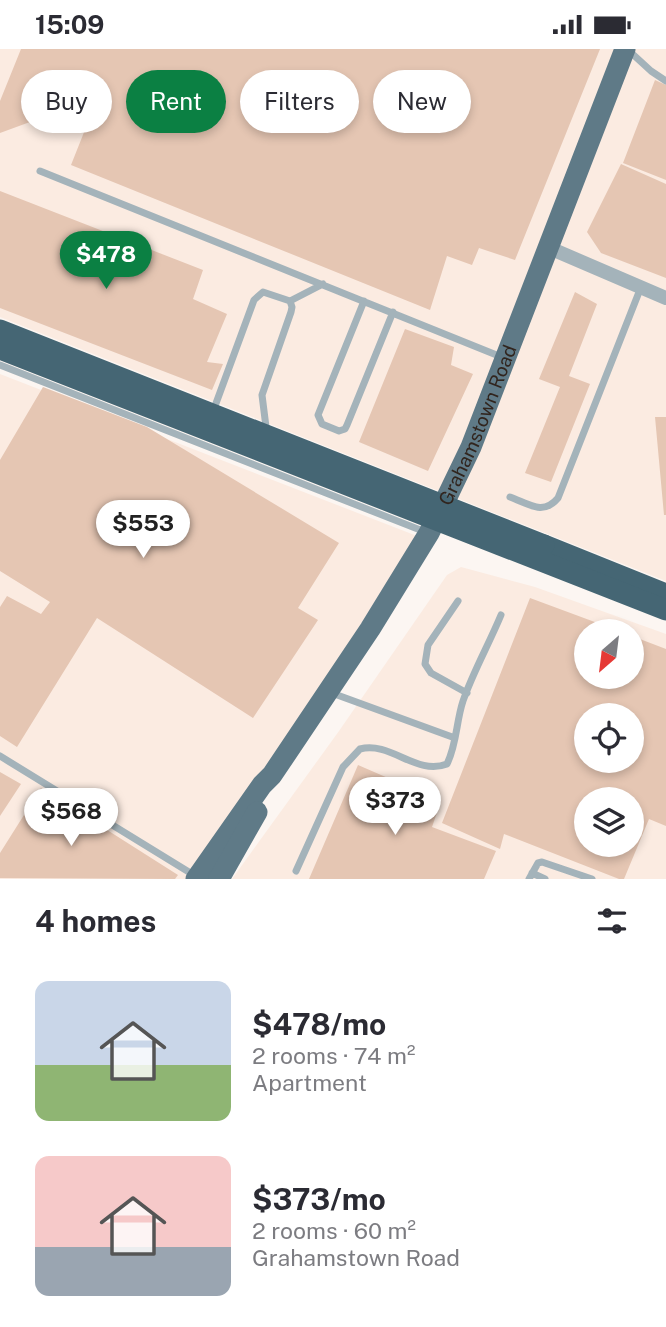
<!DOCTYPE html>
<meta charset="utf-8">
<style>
:root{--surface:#fff;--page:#f7f7f7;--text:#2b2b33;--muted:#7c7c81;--accent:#0b8043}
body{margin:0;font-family:"Public Sans",sans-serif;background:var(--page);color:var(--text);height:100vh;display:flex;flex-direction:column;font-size:26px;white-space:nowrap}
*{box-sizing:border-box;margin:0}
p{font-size:23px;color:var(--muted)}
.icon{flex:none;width:38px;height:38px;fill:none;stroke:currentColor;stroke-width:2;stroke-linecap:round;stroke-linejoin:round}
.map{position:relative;height:830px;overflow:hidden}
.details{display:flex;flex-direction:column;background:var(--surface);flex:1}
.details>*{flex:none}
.banner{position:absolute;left:21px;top:21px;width:625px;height:63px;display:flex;gap:14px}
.needle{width:46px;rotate:208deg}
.controls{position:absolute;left:574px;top:570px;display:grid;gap:14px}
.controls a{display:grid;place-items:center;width:70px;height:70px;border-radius:50%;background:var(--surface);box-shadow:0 4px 10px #0003;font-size:35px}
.price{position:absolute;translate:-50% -60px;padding:0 16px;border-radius:24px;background:#fff;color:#222;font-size:23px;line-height:46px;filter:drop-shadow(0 2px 4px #0008)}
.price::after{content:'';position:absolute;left:50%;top:42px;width:21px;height:16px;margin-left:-10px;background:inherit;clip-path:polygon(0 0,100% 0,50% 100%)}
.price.current{background:var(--accent);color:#fff}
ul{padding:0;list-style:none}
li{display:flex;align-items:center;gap:21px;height:175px;padding:0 35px}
li span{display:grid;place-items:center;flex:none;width:196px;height:140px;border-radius:14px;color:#555}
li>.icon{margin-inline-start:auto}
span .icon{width:84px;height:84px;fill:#fffc;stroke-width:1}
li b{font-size:30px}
h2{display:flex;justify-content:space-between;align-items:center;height:84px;padding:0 35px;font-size:30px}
.tag{padding:0 24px;border-radius:32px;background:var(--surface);box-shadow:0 4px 10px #0003;font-size:24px;line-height:63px}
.tag.current{background:var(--accent);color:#fff}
.status{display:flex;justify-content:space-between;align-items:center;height:49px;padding:0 35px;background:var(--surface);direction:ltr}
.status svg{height:19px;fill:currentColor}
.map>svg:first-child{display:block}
.built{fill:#fbebe1;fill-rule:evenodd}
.building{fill:#e5c6b3;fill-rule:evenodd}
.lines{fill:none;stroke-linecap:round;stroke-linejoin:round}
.service{stroke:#a4b3ba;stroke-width:7}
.minor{stroke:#a4b3ba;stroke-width:14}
.primary{stroke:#5f7a87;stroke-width:21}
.motorway{stroke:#456674;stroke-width:21}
.motorway-bridge{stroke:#456674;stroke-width:21}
.labels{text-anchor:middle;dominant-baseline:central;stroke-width:6;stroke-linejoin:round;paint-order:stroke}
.street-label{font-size:19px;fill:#31251e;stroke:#fff}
</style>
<div class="status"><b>15:09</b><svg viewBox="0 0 49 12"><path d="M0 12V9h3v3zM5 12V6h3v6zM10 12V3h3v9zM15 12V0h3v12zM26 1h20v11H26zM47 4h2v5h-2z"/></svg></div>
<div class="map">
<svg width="666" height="830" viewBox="0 0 666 830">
<rect width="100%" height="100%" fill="#fcf6f2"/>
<path class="built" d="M0 0H666V532L0 268Z
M0 325 417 487 198 830H0Z
M461 518 535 538 666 585V830H232L339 682 447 526ZM586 583H632V628H586ZM586 667H632V712H586ZM586 751H632V796H586Z"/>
<path class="building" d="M21 0H600L515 211 479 199 472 216 447 207 430 261 71 116 98 48 0 84V52Z
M655 31 666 36V131L623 114Z
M621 115 666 135V229L601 204 587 183Z
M0 142 203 221 193 250 227 265 207 313 223 315 212 341 0 259Z
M575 243 597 255 569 327 590 335 551 433 525 424 560 338 539 330Z
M405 280 454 298 451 316 473 325 428 422 359 393Z
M43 338 147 378 339 494 298 559 318 571 253 669 97 569 17 698 0 687V558L7 547 41 565 50 553 0 522V411Z
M655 368H666V466H664Z
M530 549 619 582 586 583V628H632V587L666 600V777L649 770 624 830H619L504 785 500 800 442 774ZM586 667H632V712H586ZM586 751H632V796H586Z
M358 716 441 752 432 778 496 802 484 830H309Z
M0 723 21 735 0 767Z
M41 739 178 826 175 830 0 829V804Z"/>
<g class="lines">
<path class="service" d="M627 0 651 22 666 32
M40 122 504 309
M290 252 323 235
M364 252 318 366 322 375 339 382 345 380 347 376 393 263
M0 316 428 484
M215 357 254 251 263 243 290 252 292 258 291 263 262 346 266 378
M510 448C529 455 543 467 558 449L641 238
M458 552 428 596 425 615 431 624 467 644
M329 643 455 689
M0 707 197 828
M296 822 343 718 360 700C391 692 416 727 447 715 457 695 456 673 463 652 473 623 489 595 501 566
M532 824 545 830
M529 830 538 814 542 813 592 830"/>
<path class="minor" d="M547 198 666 249"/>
<g class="primary">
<path id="s1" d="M196 830 262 736 272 726 370 580 429 484 446 450 471 398 625 0"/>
<path d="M219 830 257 763"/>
</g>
<path class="motorway" d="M544 496 666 545"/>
<path class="motorway-bridge" d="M0 281 544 496
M0 300 666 561"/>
</g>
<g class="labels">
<g class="street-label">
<text stroke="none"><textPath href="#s1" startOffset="536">Grahamstown Road</textPath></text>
</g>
</g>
</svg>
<div class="controls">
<a><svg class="needle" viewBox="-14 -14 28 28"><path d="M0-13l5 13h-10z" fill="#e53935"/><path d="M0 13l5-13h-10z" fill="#7c7c81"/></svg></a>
<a><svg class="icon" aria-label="locate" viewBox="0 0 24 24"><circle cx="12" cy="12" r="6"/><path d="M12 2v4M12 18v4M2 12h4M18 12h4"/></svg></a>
<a><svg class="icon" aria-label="layers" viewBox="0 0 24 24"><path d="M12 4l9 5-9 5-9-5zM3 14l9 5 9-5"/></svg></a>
</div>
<b class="price current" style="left:106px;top:242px">$478</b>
<b class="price" style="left:143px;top:511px">$553</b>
<b class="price" style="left:395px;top:788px">$373</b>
<b class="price" style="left:71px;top:799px">$568</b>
<div class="banner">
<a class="tag">Buy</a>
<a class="tag current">Rent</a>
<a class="tag">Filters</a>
<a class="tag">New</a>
</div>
</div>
<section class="details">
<h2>4 homes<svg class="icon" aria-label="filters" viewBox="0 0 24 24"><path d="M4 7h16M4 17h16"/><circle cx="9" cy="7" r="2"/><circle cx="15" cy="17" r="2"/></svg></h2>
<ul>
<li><span style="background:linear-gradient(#c9d6e8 60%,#8fb573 0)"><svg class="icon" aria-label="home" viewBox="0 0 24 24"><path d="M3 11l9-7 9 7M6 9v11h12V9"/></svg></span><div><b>$478/mo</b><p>2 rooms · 74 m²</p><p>Apartment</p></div></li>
<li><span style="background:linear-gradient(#f6c9c9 65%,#9aa5b1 0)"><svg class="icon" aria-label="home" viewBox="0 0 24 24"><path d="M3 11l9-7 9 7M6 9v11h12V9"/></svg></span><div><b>$373/mo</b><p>2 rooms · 60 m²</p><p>Grahamstown Road</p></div></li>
</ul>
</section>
